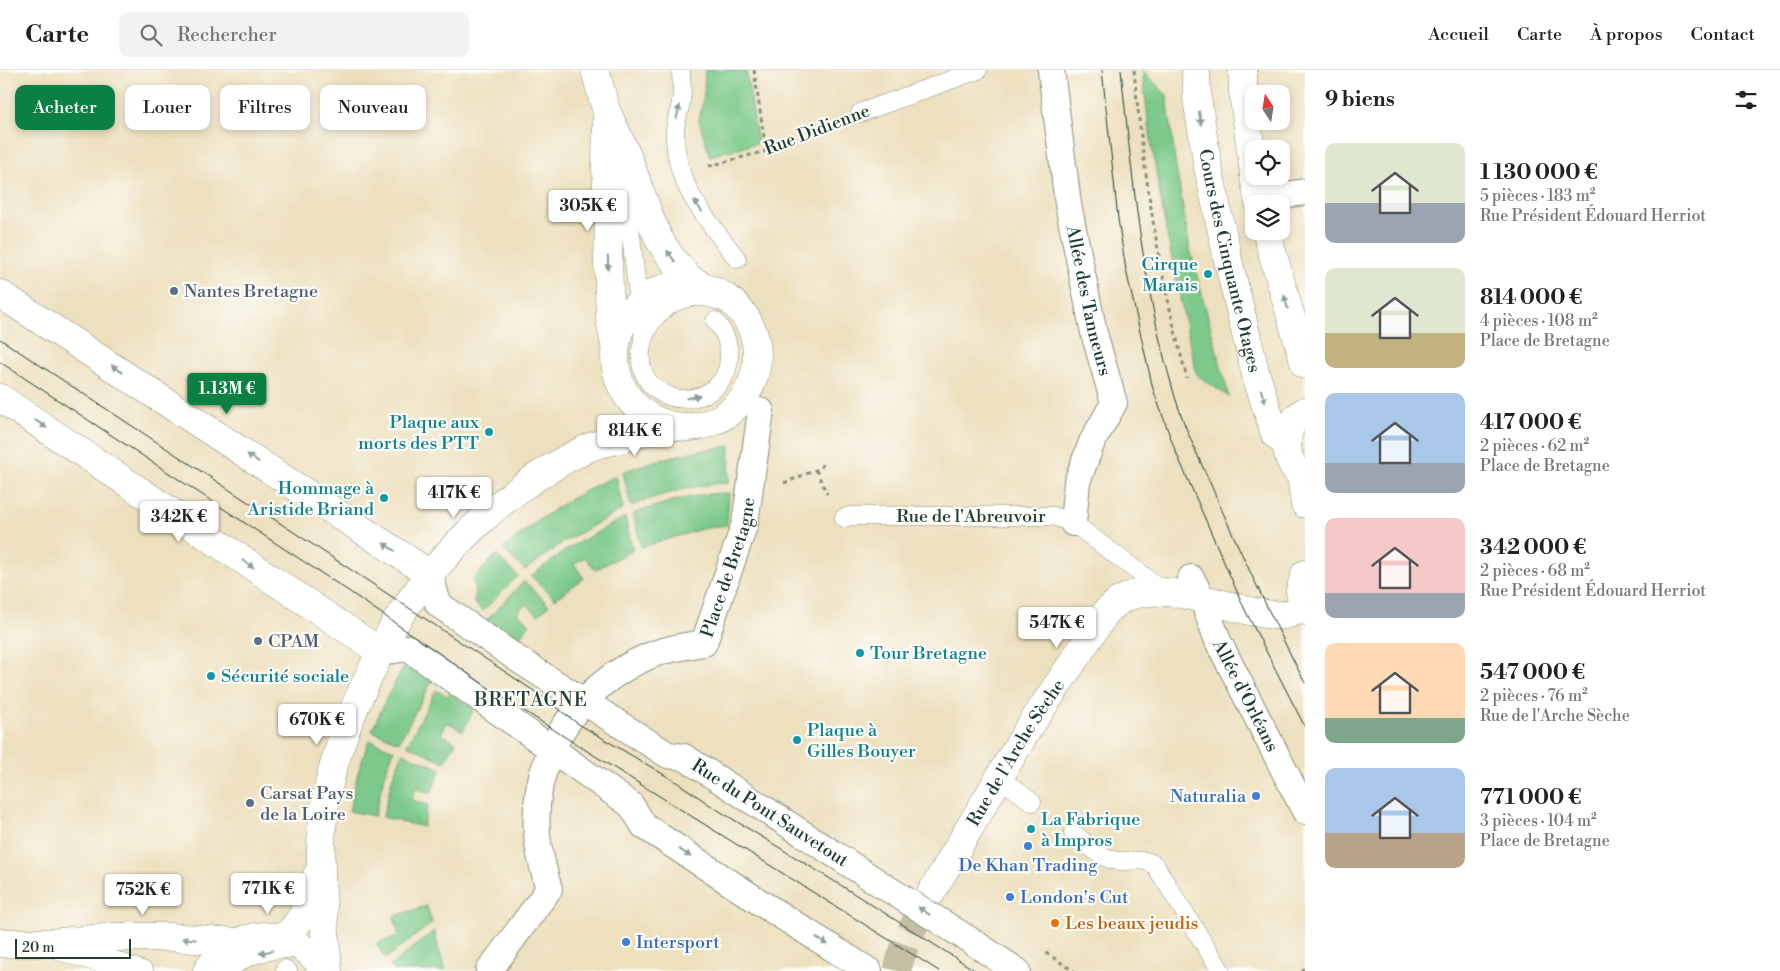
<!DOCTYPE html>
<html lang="fr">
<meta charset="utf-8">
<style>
:root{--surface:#fff;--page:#f2f2f2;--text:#222;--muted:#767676;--line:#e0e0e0;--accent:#0b8043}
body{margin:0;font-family:"Libre Bodoni",serif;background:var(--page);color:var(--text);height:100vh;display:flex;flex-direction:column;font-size:19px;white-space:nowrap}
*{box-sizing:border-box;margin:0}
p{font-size:16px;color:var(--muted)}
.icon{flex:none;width:28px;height:28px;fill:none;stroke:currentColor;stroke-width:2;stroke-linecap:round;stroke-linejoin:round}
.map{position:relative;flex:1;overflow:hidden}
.side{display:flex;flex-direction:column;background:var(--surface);width:475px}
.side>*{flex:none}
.guide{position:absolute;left:15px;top:15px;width:475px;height:45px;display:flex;gap:10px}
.needle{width:32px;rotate:348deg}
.fabs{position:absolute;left:1245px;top:15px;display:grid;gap:10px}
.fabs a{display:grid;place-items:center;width:45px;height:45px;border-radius:10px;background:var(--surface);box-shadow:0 2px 8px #0003;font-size:25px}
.scale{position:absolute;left:15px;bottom:12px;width:116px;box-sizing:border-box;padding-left:5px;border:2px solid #1f3d34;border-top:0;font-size:14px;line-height:18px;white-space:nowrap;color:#1f3d34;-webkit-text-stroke:4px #fdfcf7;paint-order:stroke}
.price{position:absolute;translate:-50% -42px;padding:0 11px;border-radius:5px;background:#fff;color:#222;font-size:16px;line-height:32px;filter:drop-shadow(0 1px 2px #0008)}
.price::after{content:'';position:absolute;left:50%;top:30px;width:15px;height:11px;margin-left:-8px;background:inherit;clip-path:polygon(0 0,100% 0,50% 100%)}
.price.current{background:var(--accent);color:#fff}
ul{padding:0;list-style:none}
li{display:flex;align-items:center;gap:15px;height:125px;padding:0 20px}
li span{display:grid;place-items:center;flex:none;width:140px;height:100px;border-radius:10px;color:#555}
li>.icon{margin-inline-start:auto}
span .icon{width:60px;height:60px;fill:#fffc;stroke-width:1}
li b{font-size:21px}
h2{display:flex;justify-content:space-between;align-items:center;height:60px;padding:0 20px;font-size:21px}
.tag{padding:0 18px;border-radius:10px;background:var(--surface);box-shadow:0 2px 8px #0003;font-size:18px;line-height:45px}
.tag.current{background:var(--accent);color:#fff}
header{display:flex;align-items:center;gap:30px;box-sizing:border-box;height:70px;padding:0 25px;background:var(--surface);border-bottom:1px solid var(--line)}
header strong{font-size:24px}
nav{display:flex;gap:28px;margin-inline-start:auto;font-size:18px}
.search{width:350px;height:45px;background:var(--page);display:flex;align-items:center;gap:12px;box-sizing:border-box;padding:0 18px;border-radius:10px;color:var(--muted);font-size:19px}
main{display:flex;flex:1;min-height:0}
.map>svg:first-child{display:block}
.green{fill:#7bc989;stroke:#4d835e}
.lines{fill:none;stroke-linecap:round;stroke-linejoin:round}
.minor-tunnel{stroke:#c4bfa2;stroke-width:28;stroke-dasharray:28 14;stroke-linecap:butt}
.service-casing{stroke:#868e79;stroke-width:19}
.pedestrian-casing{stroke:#868e79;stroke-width:28}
.minor-casing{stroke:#868e79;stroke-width:29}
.tertiary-casing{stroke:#868e79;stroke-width:29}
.secondary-casing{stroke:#868e79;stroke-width:29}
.path{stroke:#868e79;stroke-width:3;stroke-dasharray:4 4;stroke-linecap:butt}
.service{stroke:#fff;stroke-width:18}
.pedestrian{stroke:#fff;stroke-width:26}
.minor{stroke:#fff;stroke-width:28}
.tertiary{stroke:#fff;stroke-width:28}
.secondary{stroke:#fff;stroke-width:28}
.tram{stroke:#1f3d34;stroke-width:1}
.pedestrian-bridge-casing{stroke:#868e79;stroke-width:28;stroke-linecap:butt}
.pedestrian-bridge{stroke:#fff;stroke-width:26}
.oneway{fill:#8f9e9a}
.culture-dot{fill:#0f9aa8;stroke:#fdfcf7;stroke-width:2}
.service-dot{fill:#5c6f8a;stroke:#fdfcf7;stroke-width:2}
.shop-dot{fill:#3f7fe0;stroke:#fdfcf7;stroke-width:2}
.food-dot{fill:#e8710a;stroke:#fdfcf7;stroke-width:2}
.labels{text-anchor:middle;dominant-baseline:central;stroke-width:4.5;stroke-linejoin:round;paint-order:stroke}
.street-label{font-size:18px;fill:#1f3d34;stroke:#fdfcf7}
.culture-label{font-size:18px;fill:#0d838f;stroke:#fdfcf7;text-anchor:start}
.service-label{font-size:18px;fill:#4e5e75;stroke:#fdfcf7;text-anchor:start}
.shop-label{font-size:18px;fill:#366cbe;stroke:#fdfcf7;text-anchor:start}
.food-label{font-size:18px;fill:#c56008;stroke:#fdfcf7;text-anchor:start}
.neighbourhood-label{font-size:19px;letter-spacing:1px;fill:#1f3d34;stroke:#fdfcf7}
</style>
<header>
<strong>Carte</strong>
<div class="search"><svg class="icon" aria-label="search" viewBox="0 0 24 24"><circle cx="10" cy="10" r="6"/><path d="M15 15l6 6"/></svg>Rechercher</div>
<nav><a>Accueil</a><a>Carte</a><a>À propos</a><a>Contact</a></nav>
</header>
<main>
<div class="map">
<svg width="1305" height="901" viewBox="0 0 1305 901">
<rect width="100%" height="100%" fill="#fdfcf7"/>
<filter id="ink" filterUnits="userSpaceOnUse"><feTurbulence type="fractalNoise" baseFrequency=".02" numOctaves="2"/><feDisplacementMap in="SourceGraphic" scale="10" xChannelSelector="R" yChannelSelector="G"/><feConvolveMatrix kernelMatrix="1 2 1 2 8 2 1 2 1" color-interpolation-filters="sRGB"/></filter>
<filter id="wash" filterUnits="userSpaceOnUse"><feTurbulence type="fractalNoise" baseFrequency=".0096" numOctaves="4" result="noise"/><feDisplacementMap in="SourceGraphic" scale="20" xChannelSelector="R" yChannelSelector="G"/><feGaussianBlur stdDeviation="1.12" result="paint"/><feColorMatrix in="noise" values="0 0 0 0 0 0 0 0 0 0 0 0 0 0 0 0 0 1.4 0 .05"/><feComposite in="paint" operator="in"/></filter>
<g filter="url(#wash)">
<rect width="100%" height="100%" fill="#ede0be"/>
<path class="green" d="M705 0H746L758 73 710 86 699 51 704 24Z
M1142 0 1167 25 1175 91 1190 179 1229 327 1197 305C1174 204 1153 103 1142 0Z
M730 376 729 413C696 414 661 424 631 436L623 402C657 388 694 381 730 376Z
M616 406 623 439 565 471 525 500 503 479C537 449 574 424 616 406Z
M729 423 727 455 702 459 641 477 633 444C663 433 696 423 729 423Z
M625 447 633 480 595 500 585 487 574 494 584 508 555 529 531 506 569 478Z
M496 485 518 506 483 541 474 533 475 522 473 509Z
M524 511 549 535 538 545 526 534 517 543 530 554 519 568 508 558 500 568 482 555Z
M406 593 432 611 399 672 372 661 387 627Z
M436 620 447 626 450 623 474 639 463 661 447 652 441 664 456 672 445 692 407 675Z
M369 670 394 680 384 706 375 746 349 741 357 706Z
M403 683 441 699 431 723 415 718 412 730 428 735 423 757 383 747 392 709Z
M427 836 432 853 385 889 376 873 399 866 394 846Z
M434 861 445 901H395L390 896Z"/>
</g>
<g filter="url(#ink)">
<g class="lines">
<path class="minor-tunnel" d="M897 901C904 873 917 848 931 823"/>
<g class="service-casing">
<path id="service" d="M681 0C681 10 683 21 681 31 680 41 675 51 675 61 674 116 706 147 737 189
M860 43 978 0
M615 100 629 148 637 219 638 235 644 255 643 268
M715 251C737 275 734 313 701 326 691 329 681 330 671 327 614 308 645 224 701 227 713 228 726 233 737 237
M844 448 851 446H1053L1073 453 1165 522
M1000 708 1032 732
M1073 763C1085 772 1098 786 1113 790 1127 794 1142 786 1155 795L1221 901
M117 891 144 901
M285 899 288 901
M228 901C246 884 271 878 295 879"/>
</g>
<g class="pedestrian-casing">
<g id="pedestrian">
<path id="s1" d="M1051 0 1068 134 1094 263 1114 333 1092 372 1077 412 1073 453"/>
<path d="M1258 129 1305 122"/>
<path id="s2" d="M430 504 438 534 522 592 668 685 684 687 882 815"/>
<path id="s3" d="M1191 508 1202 528 1218 571 1305 741"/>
<path d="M381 582 408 578 631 735 644 756 761 833 869 901"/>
<path d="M965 867 1017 901"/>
<path id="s4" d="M489 901 549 819C544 801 538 783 537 763 531 686 578 616 649 586 667 578 686 576 704 573L745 453 761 341"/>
</g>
</g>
<g class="minor-casing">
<g id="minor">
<path id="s5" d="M1196 0 1197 28 1208 97 1228 190 1256 305 1275 364 1286 374"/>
<path d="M1243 0V21L1254 104"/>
<path d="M1254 106 1259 134"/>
<path d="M1266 161 1305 295"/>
<path d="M1305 341C1280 356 1282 393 1305 408"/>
<path d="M1301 405 1305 434"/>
<path d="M1305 504 1300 521 1305 541"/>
<path id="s6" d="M931 823 1026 662 1107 541C1111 538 1115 534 1119 531 1159 507 1218 536 1259 543 1268 544 1280 547 1289 544 1294 542 1299 539 1303 537"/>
</g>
</g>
<g class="tertiary-casing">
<path id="tertiary" d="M0 224 430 504
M0 328 381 582"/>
</g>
<g class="secondary-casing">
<path id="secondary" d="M595 0 606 40 628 88 651 151 660 171 673 190 689 208 706 218
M607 49 606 98 609 154 608 189 610 249 615 275
M615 286a71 71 0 1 1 142 0a71 71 0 1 1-142 0Z
M284 868C305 848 308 835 316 807
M0 873H50L116 867H169L237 872
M63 877 99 888 126 901
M207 901C237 854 295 855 325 901
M328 901C325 851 317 799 323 749 331 678 364 615 395 553 442 480 509 415 588 378 596 374 607 372 617 370 634 365 651 360 668 355"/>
</g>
<path class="path" d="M754 0 766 81
M1134 0C1144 106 1159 205 1187 308
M709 96 766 81 833 53
M816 400 827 424
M784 413 821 398 822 394
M1046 883 1074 901
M1302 901 1305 899"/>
<use href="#service" class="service"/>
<use href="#pedestrian" class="pedestrian"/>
<use href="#minor" class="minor"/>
<use href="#tertiary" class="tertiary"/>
<use href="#secondary" class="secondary"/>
<path class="tram" d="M1102 0 1118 149 1126 200 1153 319 1175 380 1245 540 1305 657
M1121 0C1132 105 1142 212 1171 313 1180 348 1196 382 1211 415 1240 483 1272 548 1305 613
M0 269 406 536 540 625 577 653 678 713 713 737 842 816 976 901
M0 292 350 522 489 618 568 669 939 901"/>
<g class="pedestrian-bridge-casing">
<path id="pedestrian-bridge" d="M882 815 965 867"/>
</g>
<use href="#pedestrian-bridge" class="pedestrian-bridge"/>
</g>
<defs><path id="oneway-solid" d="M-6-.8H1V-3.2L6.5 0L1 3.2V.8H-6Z" transform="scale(1.25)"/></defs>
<g class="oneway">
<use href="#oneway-solid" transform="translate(678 42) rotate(-77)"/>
<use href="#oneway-solid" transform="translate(1200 48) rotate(81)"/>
<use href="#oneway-solid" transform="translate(698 136) rotate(-125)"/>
<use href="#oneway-solid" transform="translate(671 186) rotate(-126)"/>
<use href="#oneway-solid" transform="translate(608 193) rotate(89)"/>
<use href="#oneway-solid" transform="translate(1286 232) rotate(-105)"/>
<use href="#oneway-solid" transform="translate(117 299) rotate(-147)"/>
<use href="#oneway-solid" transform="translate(1263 326) rotate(72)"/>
<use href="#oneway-solid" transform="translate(693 327) rotate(-12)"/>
<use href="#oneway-solid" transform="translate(41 354) rotate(34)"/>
<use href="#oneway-solid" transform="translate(253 388) rotate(-147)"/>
<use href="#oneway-solid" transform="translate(389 477) rotate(-147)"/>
<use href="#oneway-solid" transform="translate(248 494) rotate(34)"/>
<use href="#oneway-solid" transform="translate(685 783) rotate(34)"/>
<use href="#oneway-solid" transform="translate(924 841) rotate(-147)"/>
<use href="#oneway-solid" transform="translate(189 869) rotate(-176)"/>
<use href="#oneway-solid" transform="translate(822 871) rotate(32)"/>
<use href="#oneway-solid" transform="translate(266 882) rotate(168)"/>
</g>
</g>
<g class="culture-dot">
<circle cx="1208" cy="204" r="5"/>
<circle cx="489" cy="362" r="5"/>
<circle cx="384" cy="428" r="5"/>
<circle cx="860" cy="583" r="5"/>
<circle cx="211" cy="606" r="5"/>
<circle cx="797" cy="670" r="5"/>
<circle cx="1031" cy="759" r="5"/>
</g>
<g class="service-dot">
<circle cx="174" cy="221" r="5"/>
<circle cx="258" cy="571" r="5"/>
<circle cx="250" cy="733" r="5"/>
</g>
<g class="shop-dot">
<circle cx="1256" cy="726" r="5"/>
<circle cx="1028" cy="776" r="5"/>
<circle cx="1010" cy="827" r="5"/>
<circle cx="626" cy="872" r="5"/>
</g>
<circle class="food-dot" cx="1055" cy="853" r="5"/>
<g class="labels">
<g class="street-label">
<text transform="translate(817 60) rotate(-21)">Rue Didienne</text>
<text stroke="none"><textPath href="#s5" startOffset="194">Cours des Cinquante Otages</textPath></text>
<text stroke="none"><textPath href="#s1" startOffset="234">Allée des Tanneurs</textPath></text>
<text x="971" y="446">Rue de l'Abreuvoir</text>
<text stroke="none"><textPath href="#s4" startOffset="519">Place de Bretagne</textPath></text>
<text stroke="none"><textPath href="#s3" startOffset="130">Allée d'Orléans</textPath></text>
<text stroke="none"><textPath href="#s6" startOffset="164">Rue de l'Arche Sèche</textPath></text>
<text stroke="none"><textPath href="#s2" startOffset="425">Rue du Pont Sauvetout</textPath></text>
</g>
<g class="culture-label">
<text x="1198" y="194" text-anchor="end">Cirque<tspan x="1198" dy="21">Marais</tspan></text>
<text x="479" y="352" text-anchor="end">Plaque aux<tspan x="479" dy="21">morts des PTT</tspan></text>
<text x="374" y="418" text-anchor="end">Hommage à<tspan x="374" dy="21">Aristide Briand</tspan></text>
<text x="870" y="583">Tour Bretagne</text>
<text x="221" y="606">Sécurité sociale</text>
<text x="807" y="660">Plaque à<tspan x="807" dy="21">Gilles Bouyer</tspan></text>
<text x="1041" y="749">La Fabrique<tspan x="1041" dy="21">à Impros</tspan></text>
</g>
<g class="service-label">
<text x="184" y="221">Nantes Bretagne</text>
<text x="268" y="571">CPAM</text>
<text x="260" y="723">Carsat Pays<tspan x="260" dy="21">de la Loire</tspan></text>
</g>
<g class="shop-label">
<text x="1246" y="726" text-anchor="end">Naturalia</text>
<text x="1028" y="795" text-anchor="middle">De Khan Trading</text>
<text x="1020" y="827">London's Cut</text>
<text x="636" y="872">Intersport</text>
</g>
<g class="food-label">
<text x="1065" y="853">Les beaux jeudis</text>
</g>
<g class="neighbourhood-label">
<text x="531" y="630">BRETAGNE</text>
</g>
</g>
</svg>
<div class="fabs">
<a><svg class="needle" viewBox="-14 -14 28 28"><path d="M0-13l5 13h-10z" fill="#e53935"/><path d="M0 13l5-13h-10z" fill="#767676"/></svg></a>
<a><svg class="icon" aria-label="locate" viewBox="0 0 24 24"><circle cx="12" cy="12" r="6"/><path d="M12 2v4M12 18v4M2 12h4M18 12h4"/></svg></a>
<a><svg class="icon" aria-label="layers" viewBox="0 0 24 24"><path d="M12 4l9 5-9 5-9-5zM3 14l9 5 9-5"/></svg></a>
</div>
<div class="scale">20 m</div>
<b class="price" style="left:588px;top:162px">305K €</b>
<b class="price current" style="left:227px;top:345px">1.13M €</b>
<b class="price" style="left:635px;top:387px">814K €</b>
<b class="price" style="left:454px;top:449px">417K €</b>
<b class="price" style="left:179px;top:473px">342K €</b>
<b class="price" style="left:1057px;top:579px">547K €</b>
<b class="price" style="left:317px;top:676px">670K €</b>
<b class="price" style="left:268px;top:845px">771K €</b>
<b class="price" style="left:143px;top:846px">752K €</b>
<div class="guide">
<a class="tag current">Acheter</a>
<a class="tag">Louer</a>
<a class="tag">Filtres</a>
<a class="tag">Nouveau</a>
</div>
</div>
<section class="side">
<h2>9 biens<svg class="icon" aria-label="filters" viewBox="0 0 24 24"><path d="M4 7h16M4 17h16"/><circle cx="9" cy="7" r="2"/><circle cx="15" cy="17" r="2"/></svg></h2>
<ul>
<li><span style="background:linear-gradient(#dfe7d0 60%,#9aa5b1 0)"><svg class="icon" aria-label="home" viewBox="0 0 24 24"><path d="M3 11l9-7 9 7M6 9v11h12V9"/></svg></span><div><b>1 130 000 €</b><p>5 pièces · 183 m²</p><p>Rue Président Édouard Herriot</p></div></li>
<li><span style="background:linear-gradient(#dfe7d0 65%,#c2b280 0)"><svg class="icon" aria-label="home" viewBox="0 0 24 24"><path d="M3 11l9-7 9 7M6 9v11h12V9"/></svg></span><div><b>814 000 €</b><p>4 pièces · 108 m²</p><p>Place de Bretagne</p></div></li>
<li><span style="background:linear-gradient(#a9c7e8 70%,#9aa5b1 0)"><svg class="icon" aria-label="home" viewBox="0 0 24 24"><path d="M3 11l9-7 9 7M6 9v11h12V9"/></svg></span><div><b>417 000 €</b><p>2 pièces · 62 m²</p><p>Place de Bretagne</p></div></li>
<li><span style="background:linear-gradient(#f6c9c9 75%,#9aa5b1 0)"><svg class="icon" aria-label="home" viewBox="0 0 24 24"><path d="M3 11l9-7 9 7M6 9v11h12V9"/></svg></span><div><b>342 000 €</b><p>2 pièces · 68 m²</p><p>Rue Président Édouard Herriot</p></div></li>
<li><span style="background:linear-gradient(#ffd9b3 75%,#7fa58c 0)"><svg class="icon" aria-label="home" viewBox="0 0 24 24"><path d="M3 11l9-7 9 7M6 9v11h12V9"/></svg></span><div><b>547 000 €</b><p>2 pièces · 76 m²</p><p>Rue de l'Arche Sèche</p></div></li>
<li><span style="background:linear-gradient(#a9c7e8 65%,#b9a48a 0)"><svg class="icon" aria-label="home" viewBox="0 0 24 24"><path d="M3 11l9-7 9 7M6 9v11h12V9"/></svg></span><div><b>771 000 €</b><p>3 pièces · 104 m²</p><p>Place de Bretagne</p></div></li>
</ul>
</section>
</main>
